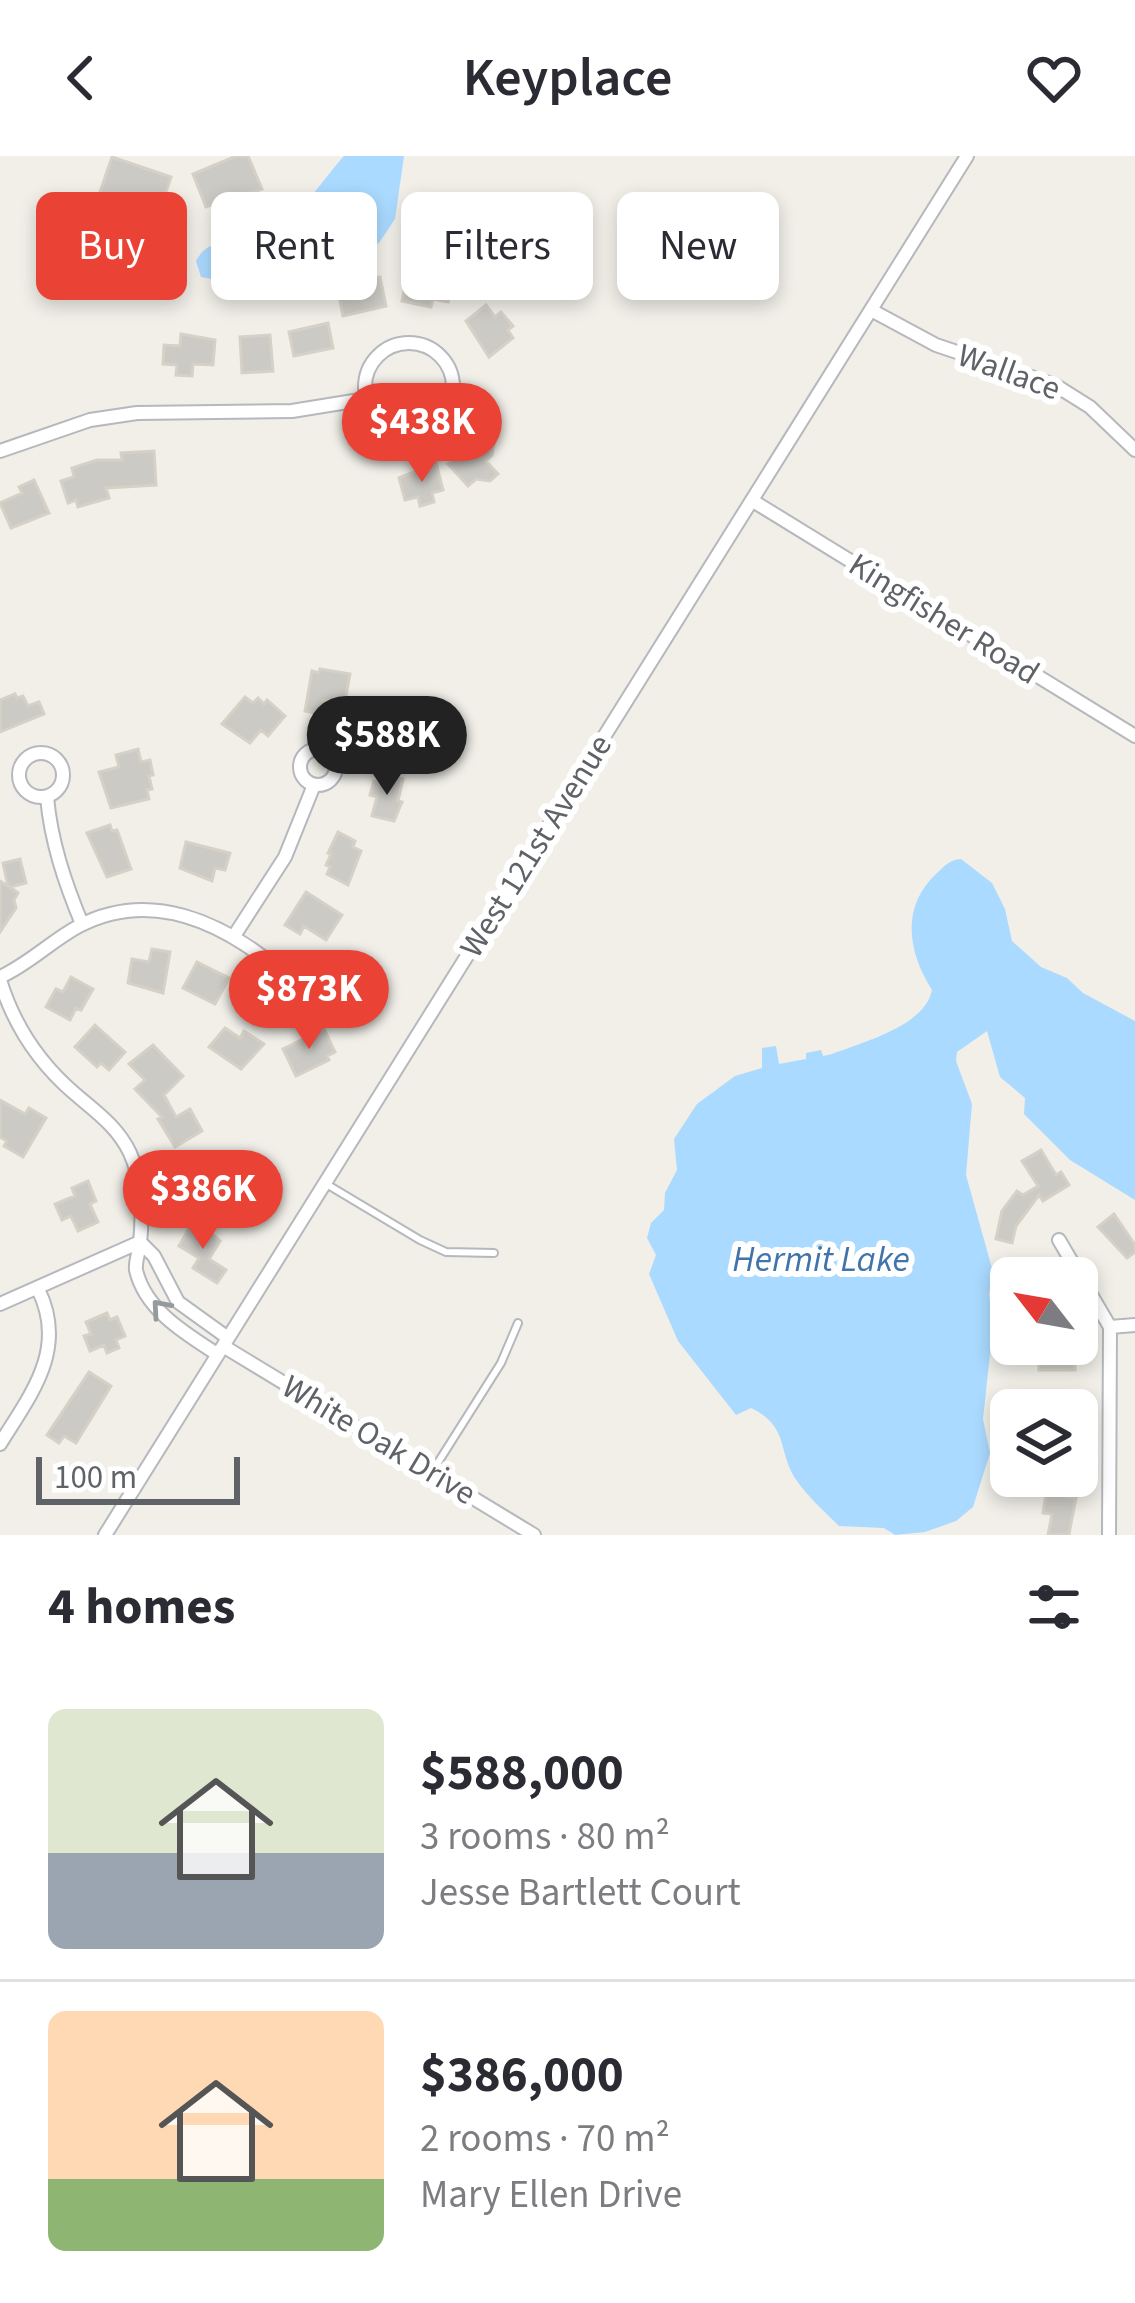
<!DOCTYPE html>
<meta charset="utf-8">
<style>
:root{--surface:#fff;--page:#f2f2f3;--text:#2b2b33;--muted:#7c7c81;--line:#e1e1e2;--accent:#ea4335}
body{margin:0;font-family:"Source Sans 3",sans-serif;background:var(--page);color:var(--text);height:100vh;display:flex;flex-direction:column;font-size:45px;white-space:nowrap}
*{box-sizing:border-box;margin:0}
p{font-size:39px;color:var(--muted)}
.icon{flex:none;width:66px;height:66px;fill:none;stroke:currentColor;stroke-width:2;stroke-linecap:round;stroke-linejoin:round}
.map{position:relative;height:1379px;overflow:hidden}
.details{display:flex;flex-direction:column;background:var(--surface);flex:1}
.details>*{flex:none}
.banner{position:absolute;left:36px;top:36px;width:1065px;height:108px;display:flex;gap:24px}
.needle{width:78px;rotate:301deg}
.controls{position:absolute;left:990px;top:1101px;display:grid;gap:24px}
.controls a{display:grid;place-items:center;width:108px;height:108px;border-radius:18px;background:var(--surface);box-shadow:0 6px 18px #0003;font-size:60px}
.scale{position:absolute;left:36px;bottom:30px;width:204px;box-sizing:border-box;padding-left:12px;border:6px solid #5f6368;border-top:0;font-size:33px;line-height:42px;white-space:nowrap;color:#5f6368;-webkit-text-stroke:9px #fff;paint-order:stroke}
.price{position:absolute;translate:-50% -102px;padding:0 27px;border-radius:42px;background:var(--accent);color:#fff;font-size:39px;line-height:78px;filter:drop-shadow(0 3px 6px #0008)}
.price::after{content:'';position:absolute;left:50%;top:72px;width:36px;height:27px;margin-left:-18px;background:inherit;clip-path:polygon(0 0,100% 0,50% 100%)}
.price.current{background:#222;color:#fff}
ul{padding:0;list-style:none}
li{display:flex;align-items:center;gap:36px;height:300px;padding:0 48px}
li+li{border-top:3px solid var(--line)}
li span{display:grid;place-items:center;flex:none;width:336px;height:240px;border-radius:18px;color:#555}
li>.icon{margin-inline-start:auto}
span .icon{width:144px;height:144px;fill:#fffc;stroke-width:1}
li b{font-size:51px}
h2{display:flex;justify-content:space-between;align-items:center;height:144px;padding:0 48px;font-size:51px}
.tag{padding:0 42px;border-radius:18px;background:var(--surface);box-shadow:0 6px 18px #0003;font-size:42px;line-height:108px}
.tag.current{background:var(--accent);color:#fff}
header{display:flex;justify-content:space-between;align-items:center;height:156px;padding:0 48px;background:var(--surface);font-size:54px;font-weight:600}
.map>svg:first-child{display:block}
.water{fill:#aadaff}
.building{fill:#cccac5;stroke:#d6d1c6;stroke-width:3}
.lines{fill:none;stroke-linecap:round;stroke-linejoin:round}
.lane-casing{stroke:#b5b8bc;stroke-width:10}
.street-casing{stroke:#b5b8bc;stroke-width:16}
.lane{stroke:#fff;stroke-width:6}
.street{stroke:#fff;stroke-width:12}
.oneway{stroke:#979a9d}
.labels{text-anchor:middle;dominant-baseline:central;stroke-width:12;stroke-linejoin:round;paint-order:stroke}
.street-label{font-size:33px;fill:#5f6368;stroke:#fff}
.water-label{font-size:36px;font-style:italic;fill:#4174aa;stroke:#fff}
</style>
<header><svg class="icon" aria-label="back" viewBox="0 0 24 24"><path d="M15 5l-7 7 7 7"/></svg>Keyplace<svg class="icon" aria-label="heart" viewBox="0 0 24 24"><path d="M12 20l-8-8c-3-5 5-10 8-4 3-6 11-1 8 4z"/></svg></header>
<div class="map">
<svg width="1135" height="1379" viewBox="0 0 1135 1379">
<rect width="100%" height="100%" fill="#f1efe8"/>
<path class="water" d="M344 0H404L395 63 379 87 355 97 212 123 201 121 196 105C209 79 239 89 263 79 300 63 318 29 344 0Z
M961 703 992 727 1005 753 1012 785 1041 811 1067 822 1083 837 1135 865V1044L1070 1004 1024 958 1025 942 1000 921 987 875 957 896 956 905 972 948 966 1019 993 1116 989 1138 993 1170 983 1263 990 1297 973 1351 956 1365 925 1376 895 1379 884 1372 839 1370C825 1356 809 1342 797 1325 777 1297 790 1270 751 1252L736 1259 678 1185 649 1118 656 1099 647 1082 651 1067 664 1054 665 1037 677 1014 674 983 697 948 735 920 762 912V892L776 890 779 908 806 903V897L821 894 823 900 832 898C863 886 925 870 932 834 908 796 900 751 937 717 946 709 949 704 961 703Z"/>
<path class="building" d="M236 0H248L262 33 206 51 193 18Z
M112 1 171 21 160 53 155 51 153 57 141 53 142 48 122 41 120 47 100 36Z
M423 104 435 107 433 116 454 121 448 146 433 143 431 151 402 145 407 121 413 122 415 113 421 114Z
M380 121 386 150 343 160 337 131Z
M486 149 495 161 501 156 513 170 508 174 513 182 489 201 466 165Z
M328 167 333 192 294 200 289 176Z
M181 178 215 184 213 209 193 208 192 220 176 219 177 209 163 208 164 189 180 190Z
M270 179 273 215 242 217 240 181Z
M479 272 496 274 492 299 486 305 498 318 490 325 476 323 468 330 448 308 476 291Z
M154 295 156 329 106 332 109 342 78 351 76 344 68 347 61 325 74 321 72 312 97 304H122L121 297Z
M436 307 443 334 432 337 434 346 420 350 418 341 405 344 399 322Z
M34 324 49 357 11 372 0 347 22 337 19 331Z
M320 513 350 518 345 545H323L321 558 305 555 312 515 319 517Z
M15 538 17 542 23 540 28 550 39 546 44 558 0 576V544Z
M245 541 253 547 258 542 264 548 267 544 285 560 268 580 261 574 250 587 222 568Z
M138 593 141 606 150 604 153 619 149 620 152 633 147 634 149 643 111 652 99 616 119 611 116 599Z
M387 620 403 623 398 645 402 646 394 665 372 660 377 641 370 639 374 625 385 627Z
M110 669 112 675 117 674 131 713 107 721 87 677Z
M338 676 355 685 353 691 361 695 348 729 327 718 330 711 326 709 331 698 328 697Z
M186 686 230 697 225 714 215 712 212 725 180 712Z
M20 703 26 727 10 731 18 737 14 744 16 752 0 776V725L8 730 3 707Z
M306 736 342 759 326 784 304 770 300 778 285 769Z
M152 793 170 796 163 837 128 827 132 803 149 806Z
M197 806 229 822 215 848 183 832Z
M343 814 367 817V826L376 827 375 838 367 837 366 853 339 850Z
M71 821 93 833 81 854 76 852 70 864 46 851 56 833 63 836Z
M95 869 125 896 109 914 101 907 97 911 75 891Z
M225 872 240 882 244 875 264 888 241 913 209 891Z
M324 873 335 896 327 900 329 904 296 920 283 893Z
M153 889 183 920 164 939 176 961 190 953 202 975 175 991 158 963 162 961 135 933 145 924 129 908Z
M0 944 25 958 29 952 46 962 23 1001 4 990 7 985 0 981Z
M1041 994 1056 1019 1061 1016 1069 1029 1043 1045 1039 1039 1016 1070 1012 1087 996 1083 1002 1055 1017 1035 1023 1039 1038 1030 1022 1005Z
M88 1025 96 1045 90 1048 98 1066 78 1075 71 1060 62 1064 55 1048 75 1040 72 1032Z
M1114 1058 1135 1089V1096L1127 1102 1098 1071Z
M201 1068 220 1085 209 1103 226 1114 217 1127 193 1112 199 1102 179 1090 190 1071 197 1075Z
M107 1157 110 1164 117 1161 125 1180 116 1184 119 1192 107 1197 104 1189 90 1195 84 1180 91 1178 86 1166Z
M1039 1188H1059V1199H1075V1214H1039Z
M89 1216 111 1230 76 1287 64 1280 59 1287 47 1279Z
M1049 1320H1068L1067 1341 1076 1342 1069 1378 1048 1379 1052 1358 1043 1357Z"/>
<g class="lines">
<g class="lane-casing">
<path id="lane" d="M328 1029 420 1084 446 1096 494 1097
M432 1316 501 1207 518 1167"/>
</g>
<g class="street-casing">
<path id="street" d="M871 154 936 189 1055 229 1090 251 1135 294
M365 231a44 44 0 1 1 88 0a44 44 0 1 1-88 0Z
M0 295 90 264 137 257 292 255 366 243
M753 345 1135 580
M300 611a18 18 0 1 1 36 0a18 18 0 1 1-36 0Z
M19 619a22 22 0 1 1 44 0a22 22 0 1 1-44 0Z
M47 641C51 686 65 727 82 768
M234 780 285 701 314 629
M264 832a21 21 0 1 1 42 0a21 21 0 1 1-42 0Z
M0 821C29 808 51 785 79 770 150 733 221 766 277 812
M0 824C14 870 38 906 74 937 96 956 117 970 130 997 142 1023 143 1059 140 1087 139 1097 135 1105 136 1114 145 1154 186 1178 217 1198
M1059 1084 1110 1171 1135 1169
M140 1086 154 1100 178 1146 228 1182
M0 1148 140 1086
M223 1190 534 1379
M0 1288C31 1238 68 1193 38 1133
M105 1379 967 0
M1109 1379 1110 1171"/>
</g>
<use href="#lane" class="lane"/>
<use href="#street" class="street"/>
</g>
<defs><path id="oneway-chevron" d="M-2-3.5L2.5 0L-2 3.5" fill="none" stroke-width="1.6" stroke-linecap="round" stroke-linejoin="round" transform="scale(3)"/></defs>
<use class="oneway" href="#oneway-chevron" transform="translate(160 1152) rotate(-131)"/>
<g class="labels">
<g class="street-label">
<text transform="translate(1009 216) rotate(20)">Wallace</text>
<text transform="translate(944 463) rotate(32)">Kingfisher Road</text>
<text transform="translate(536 690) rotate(-58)">West 121st Avenue</text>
<text transform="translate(379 1284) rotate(31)">White Oak Drive</text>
</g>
<g class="water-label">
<text x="821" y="1103">Hermit Lake</text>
</g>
</g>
</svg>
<div class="controls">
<a><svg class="needle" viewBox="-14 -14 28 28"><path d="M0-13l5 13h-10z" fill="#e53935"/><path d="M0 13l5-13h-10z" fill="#7c7c81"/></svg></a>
<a><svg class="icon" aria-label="layers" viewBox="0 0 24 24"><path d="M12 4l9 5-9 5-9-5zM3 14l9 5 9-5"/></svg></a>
</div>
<div class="scale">100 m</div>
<b class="price" style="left:422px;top:329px">$438K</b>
<b class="price current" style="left:387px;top:642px">$588K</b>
<b class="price" style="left:309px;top:896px">$873K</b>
<b class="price" style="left:203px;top:1096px">$386K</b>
<div class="banner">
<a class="tag current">Buy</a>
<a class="tag">Rent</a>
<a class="tag">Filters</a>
<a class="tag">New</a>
</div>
</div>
<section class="details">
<h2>4 homes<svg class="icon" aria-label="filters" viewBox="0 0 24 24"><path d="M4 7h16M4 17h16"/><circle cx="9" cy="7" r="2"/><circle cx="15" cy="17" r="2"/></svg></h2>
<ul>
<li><span style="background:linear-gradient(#dfe7d0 60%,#9aa5b1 0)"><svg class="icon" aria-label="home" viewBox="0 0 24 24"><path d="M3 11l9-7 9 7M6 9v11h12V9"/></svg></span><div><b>$588,000</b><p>3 rooms · 80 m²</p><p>Jesse Bartlett Court</p></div></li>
<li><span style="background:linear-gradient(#ffd9b3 70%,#8fb573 0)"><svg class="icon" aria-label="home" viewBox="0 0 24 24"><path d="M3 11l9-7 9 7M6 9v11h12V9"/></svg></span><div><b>$386,000</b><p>2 rooms · 70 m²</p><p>Mary Ellen Drive</p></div></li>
</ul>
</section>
